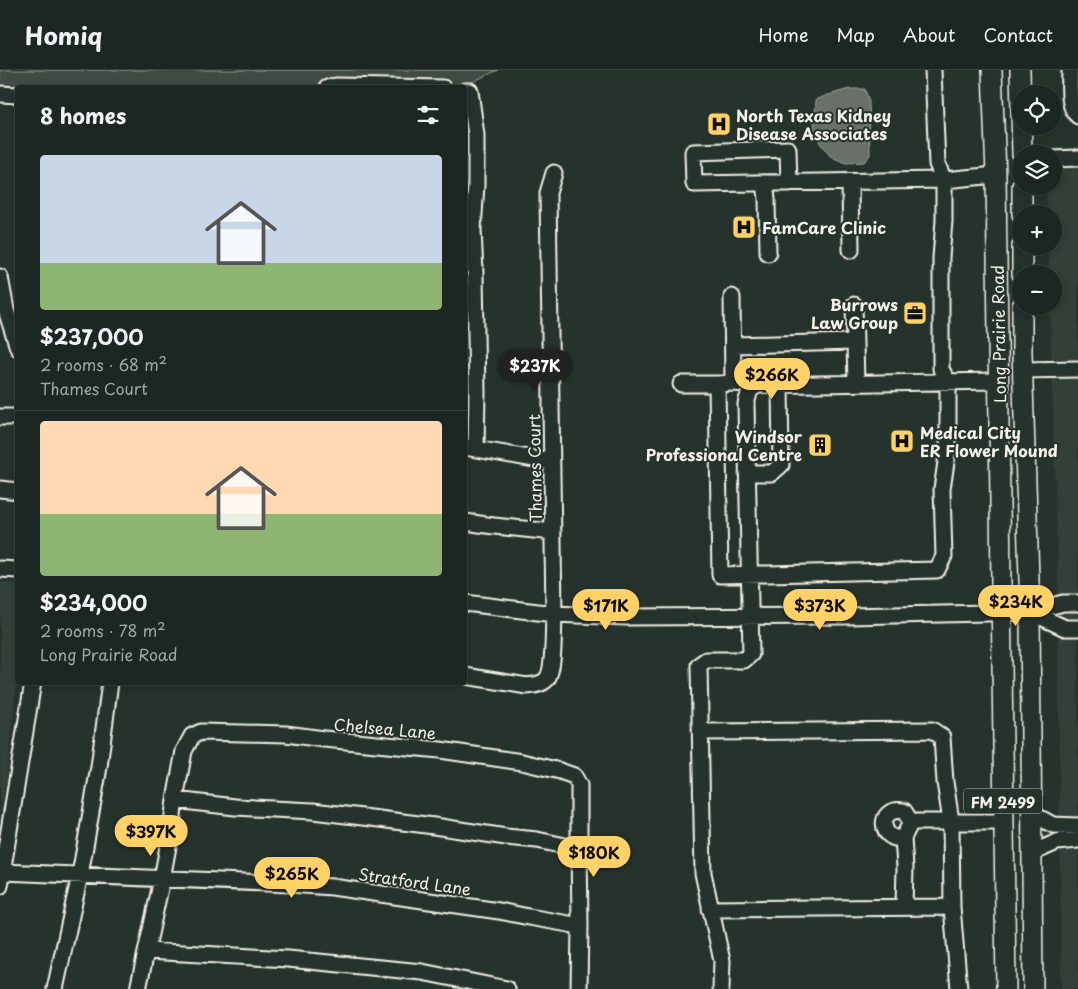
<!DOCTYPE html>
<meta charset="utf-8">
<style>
:root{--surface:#1c2622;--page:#29322f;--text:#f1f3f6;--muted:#a0a5a5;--line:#3a4340;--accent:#ffd166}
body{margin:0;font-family:"Playpen Sans",sans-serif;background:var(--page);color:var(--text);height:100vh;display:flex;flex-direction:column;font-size:19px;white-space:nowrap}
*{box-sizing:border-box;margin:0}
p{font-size:16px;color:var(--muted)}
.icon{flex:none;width:28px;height:28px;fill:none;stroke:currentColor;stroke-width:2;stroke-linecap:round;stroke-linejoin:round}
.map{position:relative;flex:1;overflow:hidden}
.side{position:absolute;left:15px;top:15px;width:452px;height:600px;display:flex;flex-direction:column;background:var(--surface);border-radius:5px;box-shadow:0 2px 8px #0003,0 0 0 1px var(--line)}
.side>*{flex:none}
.buttons{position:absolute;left:1012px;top:15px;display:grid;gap:10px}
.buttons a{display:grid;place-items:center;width:50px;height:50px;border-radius:50%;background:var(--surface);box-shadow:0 2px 8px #0003,0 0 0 1px var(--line);font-size:25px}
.price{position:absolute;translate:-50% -42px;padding:0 11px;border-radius:18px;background:var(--accent);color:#111;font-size:16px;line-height:32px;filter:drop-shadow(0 1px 2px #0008)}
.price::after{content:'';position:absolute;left:50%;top:30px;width:15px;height:11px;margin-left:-8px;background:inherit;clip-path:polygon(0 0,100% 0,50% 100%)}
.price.active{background:#222;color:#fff}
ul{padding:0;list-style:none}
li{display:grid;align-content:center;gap:10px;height:265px;padding:0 25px}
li+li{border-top:1px solid var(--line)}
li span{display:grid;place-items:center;height:155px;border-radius:5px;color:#555}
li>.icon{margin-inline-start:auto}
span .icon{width:90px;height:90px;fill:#fffc;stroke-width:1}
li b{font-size:21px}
h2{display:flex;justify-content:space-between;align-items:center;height:60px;padding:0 25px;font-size:21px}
header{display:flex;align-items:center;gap:30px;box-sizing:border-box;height:70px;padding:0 25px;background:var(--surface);border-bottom:1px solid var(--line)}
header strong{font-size:24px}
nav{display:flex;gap:28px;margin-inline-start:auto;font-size:18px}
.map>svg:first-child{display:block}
.built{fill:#333f39}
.green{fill:#414b45;stroke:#9a9e96}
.water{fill:#676f68;stroke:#9fa39b}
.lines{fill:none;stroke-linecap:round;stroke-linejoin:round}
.minor-casing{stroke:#f4f1e8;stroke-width:19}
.major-casing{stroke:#f4f1e8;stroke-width:22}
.minor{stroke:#26332d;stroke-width:15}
.major{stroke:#26332d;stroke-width:19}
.labels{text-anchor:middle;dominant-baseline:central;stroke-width:4;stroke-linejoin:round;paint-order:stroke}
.shield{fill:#26332d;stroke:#b6b8b0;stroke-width:1}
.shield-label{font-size:15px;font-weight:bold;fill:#f4f1e8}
.poi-label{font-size:16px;font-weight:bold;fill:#f4f1e8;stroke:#26332d;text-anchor:start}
.street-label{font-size:16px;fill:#f4f1e8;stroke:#26332d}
</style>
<header>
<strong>Homiq</strong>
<nav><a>Home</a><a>Map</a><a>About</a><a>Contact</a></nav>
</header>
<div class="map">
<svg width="1078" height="919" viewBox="0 0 1078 919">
<rect width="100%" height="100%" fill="#26332d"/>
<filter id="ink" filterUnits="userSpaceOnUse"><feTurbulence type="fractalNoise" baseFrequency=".02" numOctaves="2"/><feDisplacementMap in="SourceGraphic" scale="10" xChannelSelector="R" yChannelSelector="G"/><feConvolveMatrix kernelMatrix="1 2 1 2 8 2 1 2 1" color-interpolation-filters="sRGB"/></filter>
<g filter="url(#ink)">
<path class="built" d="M1078 77V919H1061L1058 515 1050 236H1054V204H1049L1048 176H1054V144H1047L1046 116H1054V84H1045V78Z
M0 512 18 513 17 607 6 717 0 744Z"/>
<path class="green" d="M0 0H498L463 16 433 14H340L289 18 0 16Z"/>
<path class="water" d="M849 19H865L869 32 870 85 864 92 846 93 831 87 820 73 814 57 816 30 825 26Z"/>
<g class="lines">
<g class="minor-casing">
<path id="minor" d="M1070 0C1070 13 1067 38 1078 46
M327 18 336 16 443 18
M465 21H470L476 65V115L473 159 475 203 477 322 476 379
M0 24 18 25
M1054 89 1078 88
M850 112 851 180
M765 113 767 129 768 183
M789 113 788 79 693 82 694 114 944 110 996 105
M0 207 6 240 18 278
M732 227 733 313
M854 235 856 313
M733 275 855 272
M1023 300 1078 299
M681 314H717
M758 315 733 313 717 314 720 505 937 500 944 486 942 419 948 379V312L941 299V188L944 151V110L937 94 933 0
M0 347H18
M465 377 551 392
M747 403H772L781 395 780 314
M0 419 18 421
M465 452 494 456 553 462
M0 499 18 500
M465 533 554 544 626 547 847 546 1030 542 1063 533H1078
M1030 542 1065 558H1078
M465 606 527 616C533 615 541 615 546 610 555 601 553 558 554 544L548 123 554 103
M701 662 932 660 942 667 945 712 951 751 952 837 959 919
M175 730 235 737 313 741 379 749 434 756 506 767 537 770 579 779
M1031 743 1053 755 1078 756
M911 752 904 741C880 736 879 764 895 768 897 768 900 768 903 768L911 752H1004
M903 768 905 797 904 837
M1032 783 1057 772 1078 770
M3 802 289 814 332 817 499 841 529 847 580 856
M0 816 33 612
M710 839 952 837
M147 881 288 889 422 902 507 919
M55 919 80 805 99 697 110 612
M138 919 162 809 171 760 175 730 184 681 192 666 201 662 286 664 324 669 440 680 522 692 560 701 574 706 579 715V774L580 856 579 919
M721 919 722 891 703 803 699 595 706 590H744L751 584 746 334 750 320 758 315 998 311"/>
</g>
<g class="major-casing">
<path id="major" d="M992 0 996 105 1006 919
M1020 0 1022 84
M1022 116V144
M1022 176V204
M1022 236V282L1030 542 1033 919"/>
</g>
<use href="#minor" class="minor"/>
<use href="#major" class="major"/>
</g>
</g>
<defs>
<g id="hospital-square" transform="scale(1.25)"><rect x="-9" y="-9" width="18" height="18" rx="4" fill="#ffd166" stroke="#26332d"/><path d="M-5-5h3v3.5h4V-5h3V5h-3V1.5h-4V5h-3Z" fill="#111"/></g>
<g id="office-square" transform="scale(1.25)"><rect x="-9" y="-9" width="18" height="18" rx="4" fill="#ffd166" stroke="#26332d"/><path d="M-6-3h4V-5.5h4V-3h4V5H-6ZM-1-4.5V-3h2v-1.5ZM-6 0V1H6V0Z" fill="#111"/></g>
<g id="building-square" transform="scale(1.25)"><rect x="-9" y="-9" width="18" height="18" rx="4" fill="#ffd166" stroke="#26332d"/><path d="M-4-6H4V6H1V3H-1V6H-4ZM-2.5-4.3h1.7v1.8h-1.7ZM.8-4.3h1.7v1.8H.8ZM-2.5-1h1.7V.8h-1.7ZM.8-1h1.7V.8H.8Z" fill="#111"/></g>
</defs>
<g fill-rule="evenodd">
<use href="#hospital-square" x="719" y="54"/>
<use href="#hospital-square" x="744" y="157"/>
<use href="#office-square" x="915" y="243"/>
<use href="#hospital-square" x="902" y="371"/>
<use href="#building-square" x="820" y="375"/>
</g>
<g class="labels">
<rect class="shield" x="964" y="718.5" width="78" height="25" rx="4"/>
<g class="shield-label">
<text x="1003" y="731">FM 2499</text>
</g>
<g class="poi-label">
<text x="736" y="45">North Texas Kidney<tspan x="736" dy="18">Disease Associates</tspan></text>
<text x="762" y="157">FamCare Clinic</text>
<text x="898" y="234" text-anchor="end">Burrows<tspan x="898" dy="18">Law Group</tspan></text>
<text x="920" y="362">Medical City<tspan x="920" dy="18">ER Flower Mound</tspan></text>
<text x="802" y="366" text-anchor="end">Windsor<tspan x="802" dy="18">Professional Centre</tspan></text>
</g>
<g class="street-label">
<text transform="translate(998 264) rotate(-91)">Long Prairie Road</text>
<text transform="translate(534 398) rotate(-91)">Thames Court</text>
<text transform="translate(385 658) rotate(5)">Chelsea Lane</text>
<text transform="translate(415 811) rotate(8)">Stratford Lane</text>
</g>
</g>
</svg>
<div class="buttons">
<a><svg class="icon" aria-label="locate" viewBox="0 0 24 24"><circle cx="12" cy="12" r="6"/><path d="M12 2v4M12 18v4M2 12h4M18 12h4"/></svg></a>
<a><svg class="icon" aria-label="layers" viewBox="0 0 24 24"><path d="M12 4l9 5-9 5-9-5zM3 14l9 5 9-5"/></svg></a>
<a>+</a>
<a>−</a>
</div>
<b class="price active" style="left:535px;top:321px">$237K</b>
<b class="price" style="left:772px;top:330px">$266K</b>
<b class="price" style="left:1016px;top:557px">$234K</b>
<b class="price" style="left:606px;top:561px">$171K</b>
<b class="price" style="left:820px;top:561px">$373K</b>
<b class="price" style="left:151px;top:787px">$397K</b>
<b class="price" style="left:594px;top:808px">$180K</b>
<b class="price" style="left:292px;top:829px">$265K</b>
<section class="side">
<h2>8 homes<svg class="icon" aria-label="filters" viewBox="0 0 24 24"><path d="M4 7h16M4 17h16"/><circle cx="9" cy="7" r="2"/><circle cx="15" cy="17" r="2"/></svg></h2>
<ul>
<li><span style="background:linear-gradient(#c9d6e8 70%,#8fb573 0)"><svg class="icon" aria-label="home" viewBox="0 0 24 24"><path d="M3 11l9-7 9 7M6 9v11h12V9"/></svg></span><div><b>$237,000</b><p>2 rooms · 68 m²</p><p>Thames Court</p></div></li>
<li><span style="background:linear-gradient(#ffd9b3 60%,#8fb573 0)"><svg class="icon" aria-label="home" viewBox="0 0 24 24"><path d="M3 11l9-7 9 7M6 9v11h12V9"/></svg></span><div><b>$234,000</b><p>2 rooms · 78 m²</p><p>Long Prairie Road</p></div></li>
</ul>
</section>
</div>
